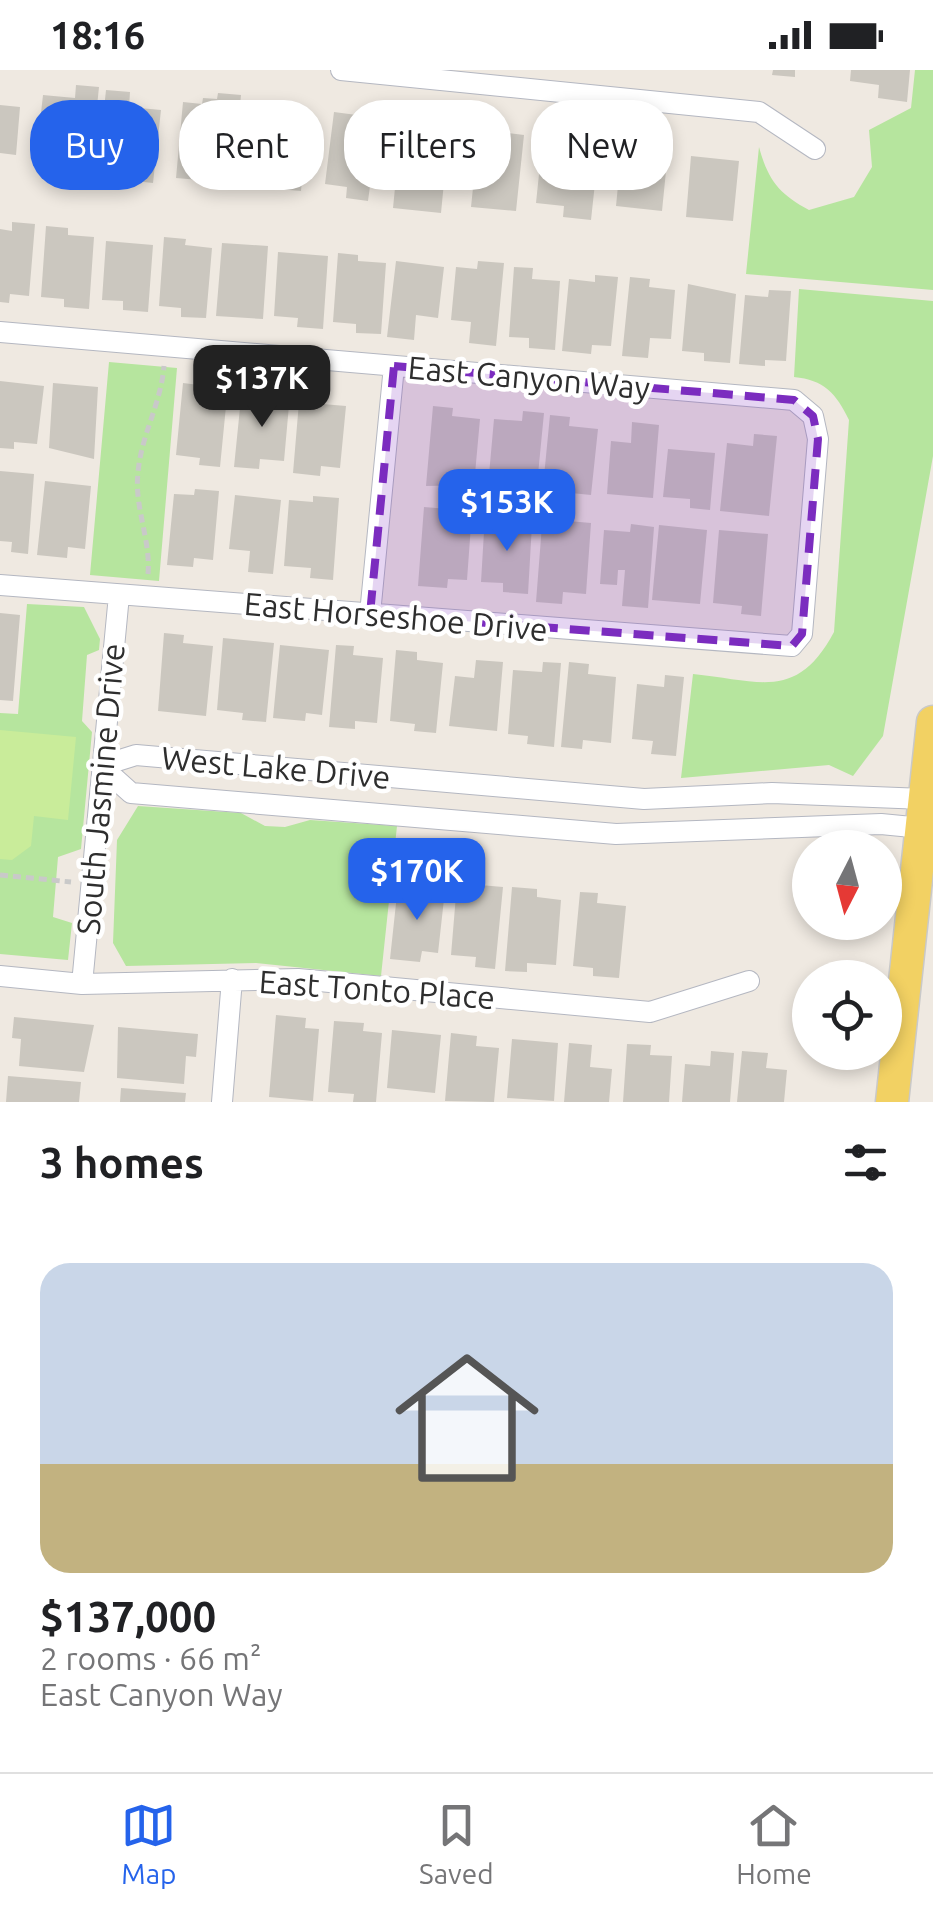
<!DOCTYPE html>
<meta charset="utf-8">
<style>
:root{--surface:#fff;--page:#f6f6f6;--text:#202124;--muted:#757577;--line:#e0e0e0;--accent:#2563eb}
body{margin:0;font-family:Ubuntu,sans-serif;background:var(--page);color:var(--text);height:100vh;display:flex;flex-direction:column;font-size:38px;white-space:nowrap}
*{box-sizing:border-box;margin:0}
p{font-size:32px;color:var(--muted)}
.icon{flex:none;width:55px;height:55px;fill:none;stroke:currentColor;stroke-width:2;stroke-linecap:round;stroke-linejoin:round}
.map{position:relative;height:1032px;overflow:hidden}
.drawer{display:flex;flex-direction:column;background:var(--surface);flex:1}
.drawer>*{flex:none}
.top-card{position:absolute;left:30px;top:30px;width:875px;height:90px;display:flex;gap:20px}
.needle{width:65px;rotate:186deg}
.fabs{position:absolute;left:792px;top:760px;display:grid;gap:20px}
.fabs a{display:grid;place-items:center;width:110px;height:110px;border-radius:50%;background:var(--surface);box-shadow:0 5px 15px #0003;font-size:50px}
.price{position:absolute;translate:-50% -85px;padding:0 22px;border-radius:20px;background:var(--accent);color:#fff;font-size:32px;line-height:65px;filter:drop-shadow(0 2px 5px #0008)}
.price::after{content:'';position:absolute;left:50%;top:60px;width:30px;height:22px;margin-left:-15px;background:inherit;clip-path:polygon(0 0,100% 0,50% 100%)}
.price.current{background:#222;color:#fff}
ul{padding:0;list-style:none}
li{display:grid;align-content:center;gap:20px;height:530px;padding:0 40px}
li+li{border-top:2px solid var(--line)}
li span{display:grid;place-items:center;height:310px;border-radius:30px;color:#555}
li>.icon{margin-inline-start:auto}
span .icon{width:180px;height:180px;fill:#fffc;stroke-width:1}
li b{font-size:42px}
h2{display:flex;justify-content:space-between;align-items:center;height:120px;padding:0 40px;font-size:42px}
.tag{padding:0 35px;border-radius:40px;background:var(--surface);box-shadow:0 5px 15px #0003;font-size:35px;line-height:90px}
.tag.current{background:var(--accent);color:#fff}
.status{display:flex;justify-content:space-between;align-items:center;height:70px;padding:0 50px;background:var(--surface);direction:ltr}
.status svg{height:28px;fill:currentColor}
.tabs{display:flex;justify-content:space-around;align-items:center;height:140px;border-top:2px solid var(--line);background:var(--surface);font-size:28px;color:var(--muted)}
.tabs a{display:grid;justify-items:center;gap:5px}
.tabs .current{color:var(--accent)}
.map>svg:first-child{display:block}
.green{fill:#b6e59e}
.pitch{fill:#c9ec9a}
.building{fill:#cbc7bf}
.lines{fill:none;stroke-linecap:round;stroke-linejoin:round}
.street-casing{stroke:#b4b7c1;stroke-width:22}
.primary-casing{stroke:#c9c9c9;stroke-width:35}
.path{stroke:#c9c9c9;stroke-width:5;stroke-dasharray:8 5;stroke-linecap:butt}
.street{stroke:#fff;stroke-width:20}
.primary{stroke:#f2d163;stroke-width:32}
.marked{fill:#7b2cbf;fill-opacity:0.2;stroke:#7b2cbf;stroke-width:8;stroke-dasharray:20 12;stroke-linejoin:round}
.labels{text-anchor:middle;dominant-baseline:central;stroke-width:9;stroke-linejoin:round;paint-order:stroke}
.street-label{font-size:32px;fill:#2e2e2e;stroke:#fff}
</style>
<div class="status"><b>18:16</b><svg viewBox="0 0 49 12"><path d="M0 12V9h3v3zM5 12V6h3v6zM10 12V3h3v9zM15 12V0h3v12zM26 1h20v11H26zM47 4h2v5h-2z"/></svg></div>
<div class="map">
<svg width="933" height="1032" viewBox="0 0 933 1032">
<rect width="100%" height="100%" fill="#efe9e1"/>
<path class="green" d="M915 0H933V220L746 204 759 77C768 110 779 124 809 140L854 127 872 97 869 60 911 38Z
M799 219 933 231V386L883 666 853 706 829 695 681 708 693 604C761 611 797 631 834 562L849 350C836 323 824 310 794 307Z
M109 292 177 298 159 511 90 505Z
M27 534 84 537 100 569 99 580 87 585 82 651 92 662 81 779 58 787 53 847 72 853 68 890 0 884V643L18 644Z
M138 736 241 743 265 756 285 757 310 750 397 756 381 906 256 893 126 896 113 873 117 770Z"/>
<path class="pitch" d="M0 660 76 667 68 750 34 746 31 776 12 790 0 789Z"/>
<path class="building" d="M773 0H795V7L772 5Z
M851 0H910L907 32 878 28 879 15 850 11Z
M76 15 99 17 90 104 35 97 43 25 75 28Z
M106 20 130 22 129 37 161 40 153 113 97 107Z
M218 23 241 25 233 113 176 108 183 32 202 34 203 28 217 29Z
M251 30 277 32 276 47 307 50 301 121 243 116Z
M0 35 20 37 16 85 0 83Z
M334 42 379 48 368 131 346 128 347 117 325 114Z
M402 48 425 50 424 59 449 61 441 143 393 138Z
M480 51 502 54 501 62 524 65 516 141 471 137Z
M575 65 600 67 591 150 563 147 564 136 536 133 541 85 572 88Z
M644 78 668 81 662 141 616 136 621 85 643 88Z
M691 86 739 91 733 151 686 147Z
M12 152 35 154 29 226 10 224 9 233 0 232V159L12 161Z
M46 156 68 158V165L94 167 89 239 64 237V229L41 227Z
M164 167 186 169 185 175 212 178 206 248 181 247V238L159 236Z
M106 171 153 175 148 242 123 240V231L102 230Z
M222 173 268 176 263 249 216 246Z
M278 182 328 186 323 259 297 257 298 248 274 246Z
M338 183 358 185V191L386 193 381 264 356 263V254L333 252Z
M396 191 444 197 438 248 416 245 414 270 387 267Z
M478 191 504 193 496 276 469 273 471 252 451 250 456 197 477 199Z
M514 197 533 198 532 209 560 211 555 280 529 278V268L509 267Z
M595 205 618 207 611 276 592 275 591 284 562 281 569 209 595 212Z
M630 207 650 209 649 217 675 220 671 269 650 268 648 288 622 286Z
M688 214 736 224 730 293 704 291V283L682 281Z
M769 220 791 221 786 291 765 290V296L739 294 745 225 768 227Z
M0 311 44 316 37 374 14 372V379L0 378Z
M53 313 98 317 94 389 49 378Z
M183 313 207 316 206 324 227 326 220 397 199 395 200 388 176 385Z
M264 322 290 324 284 391 260 389 259 399 234 397 241 328 263 330Z
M299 332 346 336 340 398 321 396 320 406 293 403Z
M433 336 453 338 452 346 480 349 474 415 426 416Z
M523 341 544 343 536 425 488 416 494 349 522 351Z
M550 345 570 347 569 356 598 359 591 425 571 423V430L542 427Z
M632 352 659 355 653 428 607 424 611 371 631 373Z
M754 364 777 366 769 446 720 441 727 373 753 376Z
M668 379 715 383 710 440 690 438V429L663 427Z
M0 401 34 404 28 484 11 482 12 472 0 471Z
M45 411 91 416 85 479 68 477 67 488 37 485Z
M195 419 219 421 213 490 194 488 193 497 167 495 174 424 194 425Z
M235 425 281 430 273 504 248 502 250 481 229 479Z
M313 426 339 428 333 510 310 508 311 498 284 496 289 430 313 432Z
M424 437 472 441 467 510 448 509 447 518 418 516Z
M485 445 506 446V452L532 454 528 524 503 522V513L481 512Z
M568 451 591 453 586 524 563 522 562 534 536 532 542 455 567 457Z
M631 454 654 457 648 538 622 536 625 500H618L617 515 600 514 604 460 630 462Z
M659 455 707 460 700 534 652 530Z
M719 460 768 464 761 546 741 544 742 536 713 533Z
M0 543 20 545 13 631 0 630Z
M164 563 184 565 183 573 213 576 206 646 158 641Z
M223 568 274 573 266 652 242 650 243 643 217 640Z
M280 575 329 580 322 645 306 643 305 651 273 648Z
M336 575 354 576 353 585 383 588 377 653 355 651V659L329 657Z
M396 580 417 582V590L443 593 436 663 414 661 415 654 390 651Z
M476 590 503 592 497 661 449 656 455 606 474 608Z
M543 592 561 593 554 677 527 674 528 666 508 664 513 600 542 602Z
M569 592 589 594 588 604 616 607 611 673 583 670 582 679 561 677Z
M665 605 684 607 676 686 651 684 653 671 632 669 637 614 664 617Z
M457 813 503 817 495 899 475 897 476 887 451 885Z
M398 815 445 820 438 883 422 881 420 892 390 889Z
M512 817 537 819V827L561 830 556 895 527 893V902L505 901Z
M580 822 598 823 597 833 626 836 619 908 593 906V898L573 896Z
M276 945 306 948 305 958 319 959 313 1031 269 1027Z
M14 947 94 955 84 1002 19 996 21 969 12 968Z
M334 951 364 953 363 961 382 963 376 1032H353L354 1024 328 1022Z
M118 957 198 964 196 987 186 986 184 1014 117 1008Z
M392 960 441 965 435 1023 387 1018Z
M451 963 477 966 476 976 499 978 494 1032 445 1031Z
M512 969 558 973 554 1031 507 1028Z
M569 973 592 975 590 997 612 999 609 1032H564Z
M627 974 651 975 650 985 672 986 669 1032H623Z
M711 981 734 983 730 1032H682L685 994 710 996Z
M742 981 768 983 766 998 787 1000 784 1032H737Z
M8 1006 81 1012 79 1032H6Z
M121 1018 186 1023 185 1032H120Z"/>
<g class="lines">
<g class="street-casing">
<path id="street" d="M341 0 759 42 815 79
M0 262 794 330 813 346 818 369 802 564 792 576 0 515
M370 544 394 296
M101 696 131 723 616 764 881 754 922 758
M101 696 136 685 644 729 772 723 924 729
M0 906 82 914 298 909 650 942 749 911
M82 914 119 525
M222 1032 232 909"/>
</g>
<g class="primary-casing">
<path id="primary" d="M892 1032 933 652"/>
</g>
<path class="path" d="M148 504C151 470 134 437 138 403 141 365 161 334 164 296
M0 805 71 812"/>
<use href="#street" class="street"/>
<use href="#primary" class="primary"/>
</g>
<path class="marked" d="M394 296 794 330 813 346 818 369 802 564 792 576 370 544Z"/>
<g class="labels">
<g class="street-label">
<text transform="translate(529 307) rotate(5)">East Canyon Way</text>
<text transform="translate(396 546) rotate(5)">East Horseshoe Drive</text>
<text transform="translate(276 697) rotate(5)">West Lake Drive</text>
<text transform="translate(100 719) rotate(-85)">South Jasmine Drive</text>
<text transform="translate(377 919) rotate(4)">East Tonto Place</text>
</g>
</g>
</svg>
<div class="fabs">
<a><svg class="needle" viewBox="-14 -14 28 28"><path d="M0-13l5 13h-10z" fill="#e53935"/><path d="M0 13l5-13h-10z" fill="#757577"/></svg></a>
<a><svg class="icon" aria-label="locate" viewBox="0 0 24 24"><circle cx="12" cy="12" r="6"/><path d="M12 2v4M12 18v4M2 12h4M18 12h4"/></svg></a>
</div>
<b class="price current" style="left:262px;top:360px">$137K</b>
<b class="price" style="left:507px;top:484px">$153K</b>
<b class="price" style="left:417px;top:853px">$170K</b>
<div class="top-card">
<a class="tag current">Buy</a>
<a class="tag">Rent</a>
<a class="tag">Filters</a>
<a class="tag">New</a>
</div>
</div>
<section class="drawer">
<h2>3 homes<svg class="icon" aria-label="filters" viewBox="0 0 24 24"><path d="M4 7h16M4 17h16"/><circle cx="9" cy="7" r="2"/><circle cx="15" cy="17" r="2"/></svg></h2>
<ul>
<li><span style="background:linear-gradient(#c9d6e8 65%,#c2b280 0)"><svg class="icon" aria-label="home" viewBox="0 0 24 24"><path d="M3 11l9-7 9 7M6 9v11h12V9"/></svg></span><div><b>$137,000</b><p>2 rooms · 66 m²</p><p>East Canyon Way</p></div></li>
</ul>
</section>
<nav class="tabs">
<a class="current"><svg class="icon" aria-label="map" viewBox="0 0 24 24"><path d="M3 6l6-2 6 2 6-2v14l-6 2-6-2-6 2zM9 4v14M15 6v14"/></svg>Map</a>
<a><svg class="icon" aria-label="saved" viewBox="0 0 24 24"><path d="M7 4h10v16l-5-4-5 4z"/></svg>Saved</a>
<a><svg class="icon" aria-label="home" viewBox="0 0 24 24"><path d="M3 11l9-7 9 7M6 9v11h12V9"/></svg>Home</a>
</nav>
